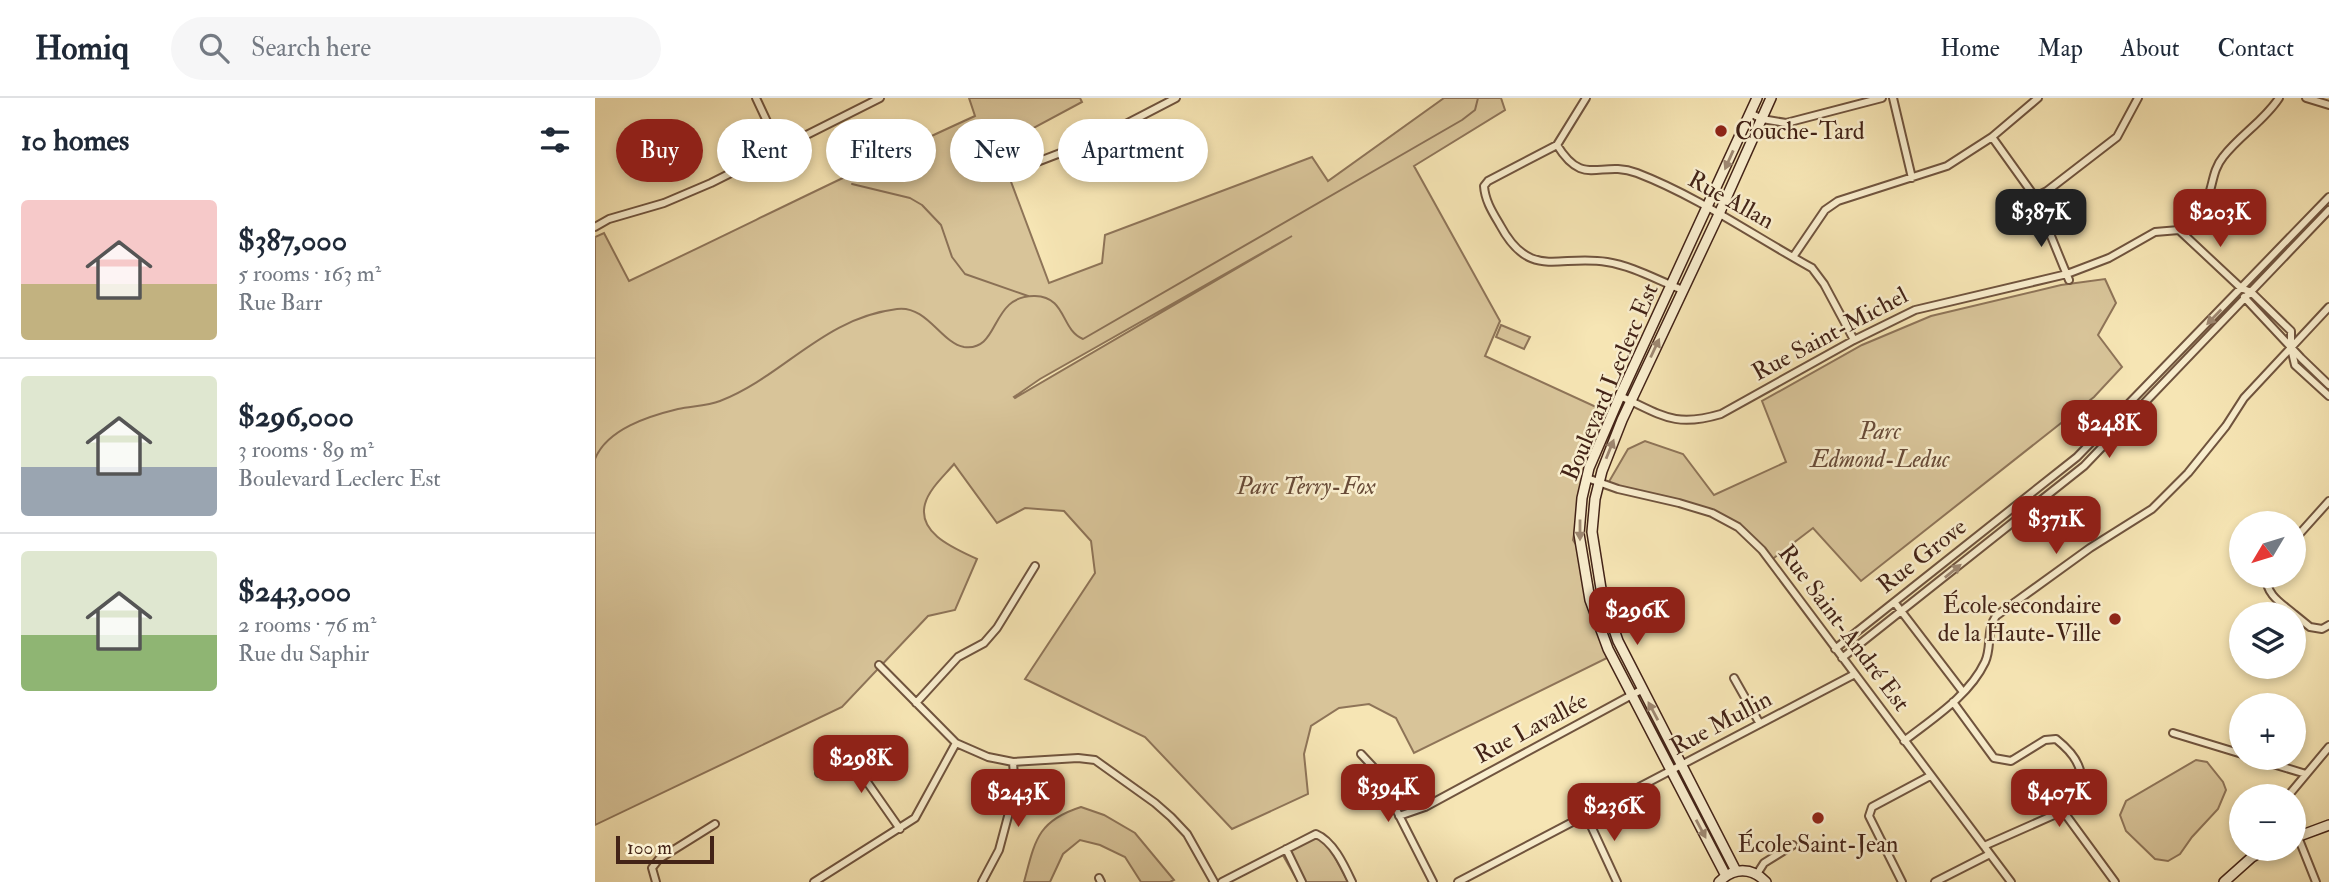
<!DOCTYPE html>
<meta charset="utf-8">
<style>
:root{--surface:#fff;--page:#f6f6f7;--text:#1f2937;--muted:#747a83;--line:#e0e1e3;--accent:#8f2418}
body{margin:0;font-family:"IM FELL Double Pica",serif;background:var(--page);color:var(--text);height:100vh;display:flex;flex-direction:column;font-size:26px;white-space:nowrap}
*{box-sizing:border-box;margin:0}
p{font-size:23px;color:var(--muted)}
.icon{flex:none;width:38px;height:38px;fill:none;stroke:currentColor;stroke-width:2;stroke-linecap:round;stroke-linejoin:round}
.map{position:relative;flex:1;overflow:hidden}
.drawer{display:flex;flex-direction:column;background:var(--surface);width:595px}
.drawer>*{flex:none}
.banner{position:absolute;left:21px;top:21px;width:665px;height:63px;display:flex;gap:14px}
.needle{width:46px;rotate:232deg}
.tools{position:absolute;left:1634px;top:413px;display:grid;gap:14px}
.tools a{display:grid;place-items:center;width:77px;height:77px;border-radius:50%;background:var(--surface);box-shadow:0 4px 10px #0003;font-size:35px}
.scale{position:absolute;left:21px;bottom:18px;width:98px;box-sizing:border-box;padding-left:7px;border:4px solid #432317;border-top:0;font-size:19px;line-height:24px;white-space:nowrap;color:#432317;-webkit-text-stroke:5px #f9eece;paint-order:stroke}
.price{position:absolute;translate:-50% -60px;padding:0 16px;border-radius:14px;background:var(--accent);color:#fff;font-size:23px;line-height:46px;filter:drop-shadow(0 2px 4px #0008)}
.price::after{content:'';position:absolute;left:50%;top:42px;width:21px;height:16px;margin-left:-10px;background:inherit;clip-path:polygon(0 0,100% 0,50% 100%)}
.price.active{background:#222;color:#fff}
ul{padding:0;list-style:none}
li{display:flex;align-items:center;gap:21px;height:175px;padding:0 21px}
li+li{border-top:2px solid var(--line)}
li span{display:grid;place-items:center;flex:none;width:196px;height:140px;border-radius:7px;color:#555}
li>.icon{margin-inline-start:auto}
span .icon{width:84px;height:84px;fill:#fffc;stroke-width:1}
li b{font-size:30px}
h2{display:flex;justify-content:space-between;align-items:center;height:84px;padding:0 21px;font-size:30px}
.tag{padding:0 24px;border-radius:32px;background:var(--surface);box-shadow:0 4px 10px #0003;font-size:24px;line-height:63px}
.tag.active{background:var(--accent);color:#fff}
header{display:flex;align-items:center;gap:42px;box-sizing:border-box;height:98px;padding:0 35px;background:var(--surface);border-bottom:2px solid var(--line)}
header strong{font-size:33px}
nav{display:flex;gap:38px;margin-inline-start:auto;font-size:24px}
.search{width:490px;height:63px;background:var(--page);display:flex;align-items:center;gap:18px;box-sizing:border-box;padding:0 24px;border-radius:38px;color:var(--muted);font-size:26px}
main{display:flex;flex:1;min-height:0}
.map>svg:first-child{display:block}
.green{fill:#d8c499;stroke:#8e7458;stroke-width:2;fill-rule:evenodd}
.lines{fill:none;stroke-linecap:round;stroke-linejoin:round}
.stream{stroke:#8a7055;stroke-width:2}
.street-casing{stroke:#70543e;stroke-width:10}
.secondary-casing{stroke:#432317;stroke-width:12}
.street{stroke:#f9eece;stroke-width:6}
.secondary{stroke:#f9eece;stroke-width:9}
.oneway{fill:#9e8872}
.poi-dot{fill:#8f2418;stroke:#f9eece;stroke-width:2.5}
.labels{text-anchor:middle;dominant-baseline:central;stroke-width:5;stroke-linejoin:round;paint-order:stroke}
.poi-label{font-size:24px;fill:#432317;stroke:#f9eece;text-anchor:start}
.street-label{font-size:24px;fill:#432317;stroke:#f9eece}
.park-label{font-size:24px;font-style:italic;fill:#684b38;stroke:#f9eece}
</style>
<header>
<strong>Homiq</strong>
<div class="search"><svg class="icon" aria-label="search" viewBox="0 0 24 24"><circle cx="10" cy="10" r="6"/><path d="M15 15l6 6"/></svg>Search here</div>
<nav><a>Home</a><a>Map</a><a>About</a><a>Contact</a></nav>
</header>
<main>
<section class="drawer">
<h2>10 homes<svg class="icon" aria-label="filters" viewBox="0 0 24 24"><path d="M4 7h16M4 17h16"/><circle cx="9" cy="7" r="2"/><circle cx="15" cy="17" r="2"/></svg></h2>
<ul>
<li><span style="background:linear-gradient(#f6c9c9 60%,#c2b280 0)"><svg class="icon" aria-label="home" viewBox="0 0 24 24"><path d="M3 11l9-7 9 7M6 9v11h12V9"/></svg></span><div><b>$387,000</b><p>5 rooms · 163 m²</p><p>Rue Barr</p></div></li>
<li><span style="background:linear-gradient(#dfe7d0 65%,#9aa5b1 0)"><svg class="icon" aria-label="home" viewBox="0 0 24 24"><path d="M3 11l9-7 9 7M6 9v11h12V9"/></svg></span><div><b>$296,000</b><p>3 rooms · 89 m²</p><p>Boulevard Leclerc Est</p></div></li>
<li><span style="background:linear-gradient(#dfe7d0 60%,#8fb573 0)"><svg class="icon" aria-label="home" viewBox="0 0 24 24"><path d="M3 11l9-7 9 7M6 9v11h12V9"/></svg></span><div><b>$243,000</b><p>2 rooms · 76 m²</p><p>Rue du Saphir</p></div></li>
</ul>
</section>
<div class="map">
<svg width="1734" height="784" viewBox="0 0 1734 784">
<rect width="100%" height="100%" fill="#f6e5b4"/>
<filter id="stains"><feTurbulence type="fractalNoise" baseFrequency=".00286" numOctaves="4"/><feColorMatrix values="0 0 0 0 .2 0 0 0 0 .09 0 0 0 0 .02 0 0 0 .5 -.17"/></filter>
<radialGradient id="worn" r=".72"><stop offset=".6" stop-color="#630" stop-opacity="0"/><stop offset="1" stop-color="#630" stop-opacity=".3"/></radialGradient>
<path class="green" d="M374 0H485L487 4 403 49 454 185 507 165 510 137 717 59 733 83 849 0H906L910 12 819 68 905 223 890 258 1012 314 995 345 978 442 982 448 993 508 1012 560 819 655 801 620 774 606 744 610 716 628 709 656 713 696 637 731 550 639 430 581 500 475 496 443 469 413 430 410 402 425 359 366C349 378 334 391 330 406 322 436 361 451 382 461L360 512 333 518 247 609 0 727V139L9 135 34 183C150 128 263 71 380 18ZM697 138 420 300 419 299 445 281Z
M1510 181 1521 205 1503 237 1527 269 1499 299 1266 483 1218 430 1175 463 1143 429 1117 415 1012 387 1033 351 1050 343 1088 356 1119 397 1191 364 1167 303 1267 247 1336 218 1466 187Z
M906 227 935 239 929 251 901 239Z
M1601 662 1612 664 1628 684 1631 692 1623 711 1597 739 1585 756 1573 763 1560 761 1531 733 1525 717 1531 703Z
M486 709 509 717 540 735 579 782 575 784H546L530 759 505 747 485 742 468 756 455 784H429C440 743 442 723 486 709Z
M728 736 753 784H703L685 752Z"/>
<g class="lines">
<path class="stream" d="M257 86 315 100 327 107 346 127 357 159 370 176 433 198
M0 361C12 331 54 318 83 311 97 308 112 308 125 303 189 278 228 220 302 211 332 207 346 245 369 249 406 254 394 197 440 198 472 199 465 231 488 241L867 22 880 12 883 0"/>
<g class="street-casing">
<path id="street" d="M161 0 184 49
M991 0 962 47 893 83 889 88C890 103 898 115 905 127 935 183 963 156 1012 164 1038 168 1064 183 1088 192
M1298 0 1317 80
M1711 0 1734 7
M1155 15 1167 21 1191 25 1287 0
M1397 39 1440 99 1474 182
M962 47C989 91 1005 61 1042 75 1104 99 1159 138 1217 170L1229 186 1259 242
M416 74 502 41 581 0
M1440 99 1452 93 1522 39 1543 0
M0 129 14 121 69 105 116 85 285 0
M1584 132 1646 190 1656 194 1696 233V250L1700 267 1734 298
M1198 159 1230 112 1243 103 1352 68 1397 39 1443 0
M1649 199 1706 260 1734 287
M1025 298C1067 317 1079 330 1126 316L1259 242 1320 212 1472 176 1514 160 1560 134 1584 132C1593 121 1607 113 1613 99 1618 86 1618 71 1628 59 1645 37 1669 23 1684 0
M992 380 1023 391 1084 405 1117 415 1143 429 1167 452 1416 784
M1699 442 1734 403
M1671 478C1671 497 1686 505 1699 516
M1300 505 1368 594
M1699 516 1715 529 1727 531 1734 527
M1240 551 1482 359 1734 99
M1247 560 1489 368 1734 112
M284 567 361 645 393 659 418 664 483 660 500 662 560 705 576 719 592 736 619 784
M1139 580 1165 626
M1358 604 1399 660 1416 663 1450 642 1461 641C1491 665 1494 685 1468 713
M321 605 363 559 389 545 402 530 440 468
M1578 635 1647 656
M1309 643C1337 621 1374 598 1390 564 1397 549 1391 532 1401 518L1495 450 1557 411 1593 375 1631 328 1649 300 1734 209
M766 656 781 672 838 784
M1658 660 1711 676
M224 675 247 660 256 661 305 731
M1693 698 1734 649
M991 717 1022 784
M804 718 830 709 1046 592
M1703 739 1721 784
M1389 748 1468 713 1520 784
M691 751 707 784
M1162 776 1169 765 1198 747
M504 780 506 784
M61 784 57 770 64 761 120 726
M219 784 320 720 361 645
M387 784 404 752 420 692 418 664
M627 784 721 736C738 743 749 767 757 784
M863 784 1258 577
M1307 784 1274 718 1277 709 1335 678
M1340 784 1395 756"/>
</g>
<g class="secondary-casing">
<path id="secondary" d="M1699 740 1734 727
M1141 773 1023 543 1007 497 997 434 1000 401 1007 373 1027 322 1124 116 1176 0
M1131 778 1013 551 995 502 984 436 987 400 994 370 1025 298 1162 0
M1124 784C1138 769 1157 769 1171 784
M1629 784 1657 759 1671 751"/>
</g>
<use href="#street" class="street"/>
<use href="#secondary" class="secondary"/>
</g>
<defs><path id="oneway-solid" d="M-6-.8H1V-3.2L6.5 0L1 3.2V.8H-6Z" transform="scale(1.75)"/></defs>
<g class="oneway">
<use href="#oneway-solid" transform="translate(1134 62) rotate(114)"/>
<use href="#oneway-solid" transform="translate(1619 219) rotate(134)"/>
<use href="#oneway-solid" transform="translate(1060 250) rotate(-65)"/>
<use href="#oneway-solid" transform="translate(1015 351) rotate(-68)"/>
<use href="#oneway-solid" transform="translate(985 432) rotate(90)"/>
<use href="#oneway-solid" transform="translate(1358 473) rotate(-39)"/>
<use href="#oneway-solid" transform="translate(1058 613) rotate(-118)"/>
<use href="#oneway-solid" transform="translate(1106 731) rotate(62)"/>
</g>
<g class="poi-dot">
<circle cx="1126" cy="33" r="7"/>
<circle cx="1520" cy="521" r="7"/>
<circle cx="1223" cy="720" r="7"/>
</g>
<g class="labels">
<g class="poi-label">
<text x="1140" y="33">Couche-Tard</text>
<text x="1506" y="507" text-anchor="end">École secondaire<tspan x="1506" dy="28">de la Haute-Ville</tspan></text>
<text x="1223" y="746" text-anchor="middle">École Saint-Jean</text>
</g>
<g class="street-label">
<text transform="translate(1136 102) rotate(29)">Rue Allan</text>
<text transform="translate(1235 236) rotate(-28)">Rue Saint-Michel</text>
<text transform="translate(1015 284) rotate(-67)">Boulevard Leclerc Est</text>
<text transform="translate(1327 458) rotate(-38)">Rue Grove</text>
<text transform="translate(1249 530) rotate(53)">Rue Saint-André Est</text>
<text transform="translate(1126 625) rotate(-28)">Rue Mullin</text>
<text transform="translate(936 630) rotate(-28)">Rue Lavallée</text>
</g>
<g class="park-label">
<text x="1285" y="333">Parc<tspan x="1285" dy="28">Edmond-Leduc</tspan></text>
<text x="711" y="388">Parc Terry-Fox</text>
</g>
</g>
<rect width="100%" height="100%" filter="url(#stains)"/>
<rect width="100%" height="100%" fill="url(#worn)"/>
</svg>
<div class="tools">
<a><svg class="needle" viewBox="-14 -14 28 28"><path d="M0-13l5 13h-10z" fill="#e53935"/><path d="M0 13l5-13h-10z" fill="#747a83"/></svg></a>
<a><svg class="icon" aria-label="layers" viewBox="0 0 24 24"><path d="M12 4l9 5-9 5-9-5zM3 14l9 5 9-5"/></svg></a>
<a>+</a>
<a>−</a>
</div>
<div class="scale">100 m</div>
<b class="price active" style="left:1446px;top:151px">$387K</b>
<b class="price" style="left:1625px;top:151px">$203K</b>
<b class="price" style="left:1514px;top:362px">$248K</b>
<b class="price" style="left:1461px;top:458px">$371K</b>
<b class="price" style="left:1042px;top:549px">$296K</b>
<b class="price" style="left:266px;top:697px">$298K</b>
<b class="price" style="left:793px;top:726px">$394K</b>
<b class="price" style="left:423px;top:731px">$243K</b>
<b class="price" style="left:1464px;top:731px">$407K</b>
<b class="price" style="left:1019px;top:745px">$236K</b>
<div class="banner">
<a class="tag active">Buy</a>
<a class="tag">Rent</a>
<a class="tag">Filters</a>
<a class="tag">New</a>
<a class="tag">Apartment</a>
</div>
</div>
</main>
